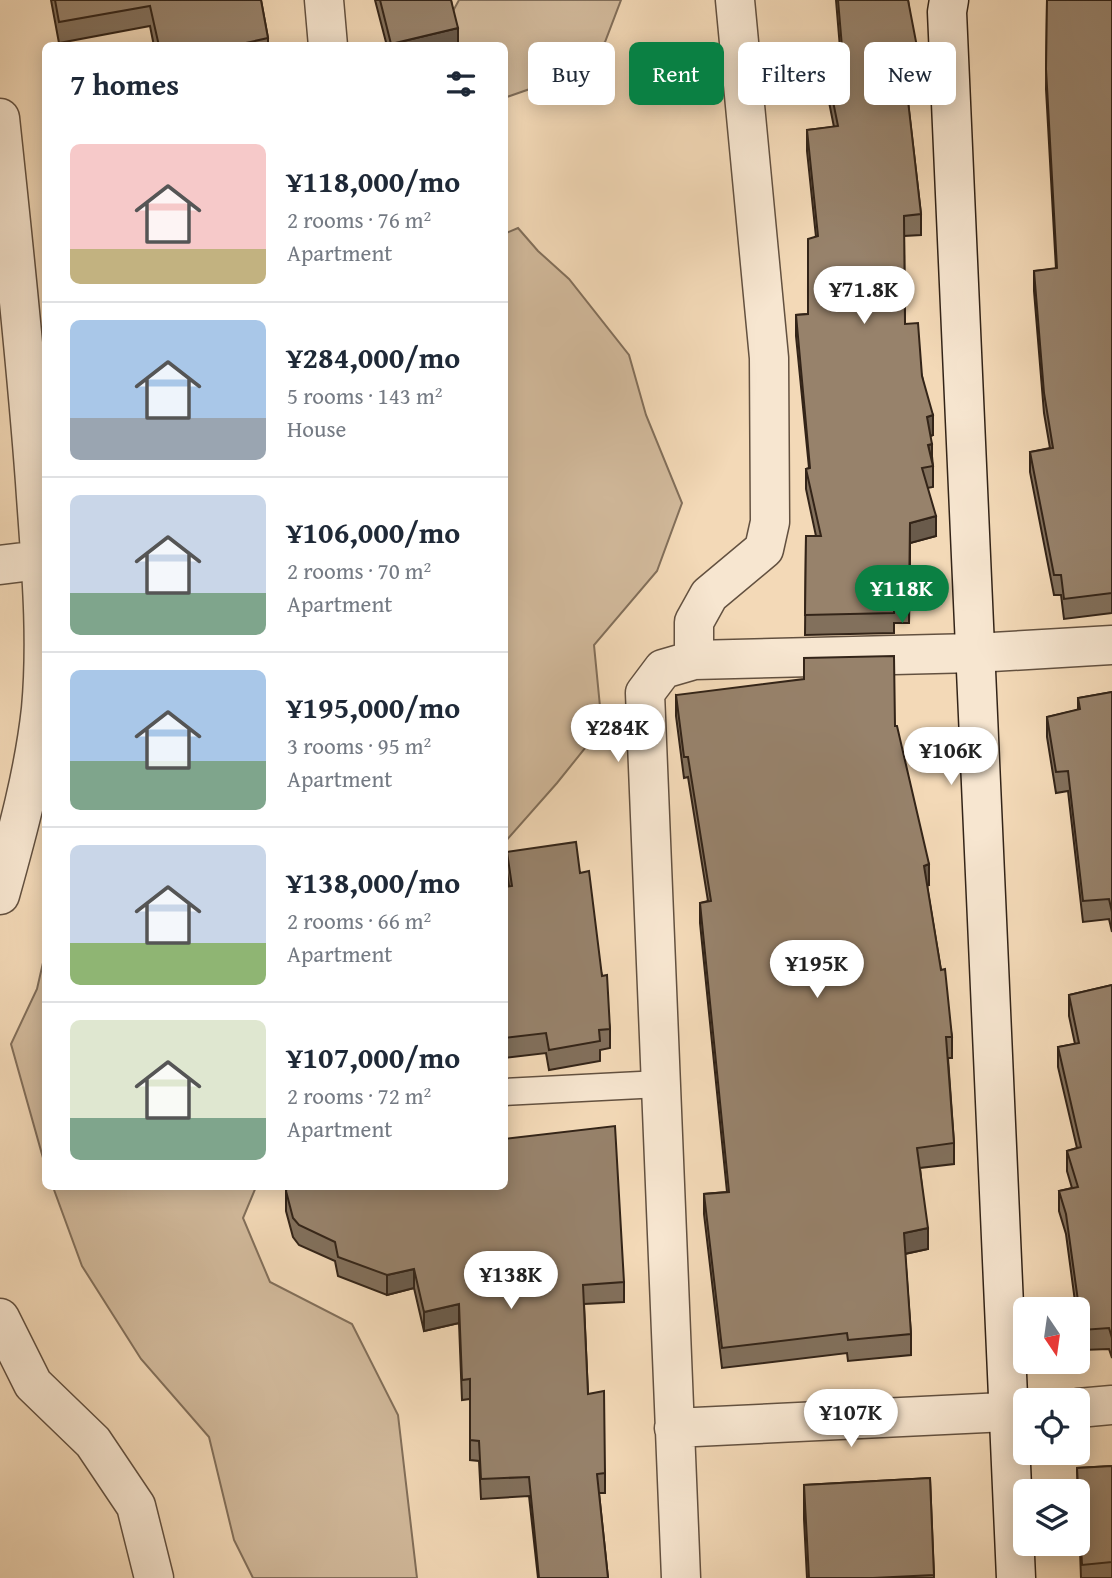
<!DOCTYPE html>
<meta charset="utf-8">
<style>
:root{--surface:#fff;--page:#f2f2f3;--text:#1f2937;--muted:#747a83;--line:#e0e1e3;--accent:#0b8043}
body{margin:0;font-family:"Gentium Book Plus",serif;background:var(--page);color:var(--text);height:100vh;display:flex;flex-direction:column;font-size:26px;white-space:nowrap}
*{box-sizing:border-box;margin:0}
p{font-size:23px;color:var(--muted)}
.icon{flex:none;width:38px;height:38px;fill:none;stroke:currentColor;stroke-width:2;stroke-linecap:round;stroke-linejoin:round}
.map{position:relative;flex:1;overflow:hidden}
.sheet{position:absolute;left:42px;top:42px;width:466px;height:1148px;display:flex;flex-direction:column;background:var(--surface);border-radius:10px;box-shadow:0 4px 18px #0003}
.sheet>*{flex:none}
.hud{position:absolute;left:528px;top:42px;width:478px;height:63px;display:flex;gap:14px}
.needle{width:46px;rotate:167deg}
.tools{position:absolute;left:1013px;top:1297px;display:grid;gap:14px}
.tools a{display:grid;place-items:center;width:77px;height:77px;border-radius:10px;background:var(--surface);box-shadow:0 4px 18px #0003;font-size:35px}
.price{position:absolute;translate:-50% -60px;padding:0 16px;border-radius:24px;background:#fff;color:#222;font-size:23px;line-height:46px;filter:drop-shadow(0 2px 4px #0008)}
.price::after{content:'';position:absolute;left:50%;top:42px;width:21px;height:16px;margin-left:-10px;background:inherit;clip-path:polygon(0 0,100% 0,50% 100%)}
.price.current{background:var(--accent);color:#fff}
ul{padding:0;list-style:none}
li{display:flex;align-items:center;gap:21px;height:175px;padding:0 28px}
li+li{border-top:2px solid var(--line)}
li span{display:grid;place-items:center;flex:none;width:196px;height:140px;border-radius:10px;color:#555}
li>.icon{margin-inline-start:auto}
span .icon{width:84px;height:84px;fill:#fffc;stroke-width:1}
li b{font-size:30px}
h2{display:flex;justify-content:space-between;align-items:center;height:84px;padding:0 28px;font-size:30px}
.pill{padding:0 24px;border-radius:10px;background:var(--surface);box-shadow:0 4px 18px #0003;font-size:24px;line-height:63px}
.pill.current{background:var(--accent);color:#fff}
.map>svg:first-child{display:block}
.green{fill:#d2ba9c;stroke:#826f5a;stroke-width:2}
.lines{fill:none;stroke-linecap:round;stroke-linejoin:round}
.lane-casing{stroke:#635140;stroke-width:29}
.street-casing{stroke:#635140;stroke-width:41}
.secondary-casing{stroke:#332418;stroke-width:41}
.lane{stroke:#f7e6d0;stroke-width:26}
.street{stroke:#f7e6d0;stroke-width:38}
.secondary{stroke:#f7e6d0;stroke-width:38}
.wall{fill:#82705c;stroke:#332418;stroke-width:2}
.shaded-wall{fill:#6a5b4b;stroke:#332418;stroke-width:2}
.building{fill:#97826b;stroke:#332418;stroke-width:2}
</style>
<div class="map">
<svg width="1112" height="1578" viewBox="0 0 1112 1578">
<rect width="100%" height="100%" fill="#f3d9b7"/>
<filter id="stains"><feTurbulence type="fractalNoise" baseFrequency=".00286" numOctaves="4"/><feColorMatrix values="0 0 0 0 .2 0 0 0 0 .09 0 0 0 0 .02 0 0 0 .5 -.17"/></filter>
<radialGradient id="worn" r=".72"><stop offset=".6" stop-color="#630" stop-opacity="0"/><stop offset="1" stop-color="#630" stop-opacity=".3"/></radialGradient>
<path class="green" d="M459 0H621L605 42 547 83 504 98V46H449L453 11Z
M518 228 538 251 569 279 629 355 646 415 682 503 657 571 594 645 602 727 557 783 504 843V234Z
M45 954V1165L11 1044 37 989Z
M53 1187H256L243 1218 270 1282 352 1324 398 1415 417 1578H253L234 1540 209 1437 141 1359 82 1266Z"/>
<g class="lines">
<g class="lane-casing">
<path id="lane" d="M504 1092 660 1084"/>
</g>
<g class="street-casing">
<path id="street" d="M324 0 328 46
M0 118C13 239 26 360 35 482 40 557 48 633 41 709 34 773 17 834 0 895
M0 565 40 560
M694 660 975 653 1112 645
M0 1318 33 1384 93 1442 136 1506 154 1578
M1078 1408 1112 1405
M674 1428 1026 1411
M681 1578 645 693 663 669 694 660V622L709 595 764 549 770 522 769 358 735 0"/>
</g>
<g class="secondary-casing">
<path id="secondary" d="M949 0 947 12 1016 1578"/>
</g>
<use href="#lane" class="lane"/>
<use href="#street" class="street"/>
<use href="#secondary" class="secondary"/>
</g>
<path class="wall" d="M51 0H261L268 38V46H154L150 26 59 43Z
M375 0H451L458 46H387Z
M836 0H908L918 73 905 76 921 214V235L904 236 905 324 922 376 933 435 930 436 933 466V487L927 488 936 536 910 543 909 623H894V633L805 635 806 536H816L806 489V469L809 468 796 336V315L808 314 816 237 807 151V130L834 127 823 72V52L840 48Z
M1047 0H1112V613L1064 619 1061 595H1054L1030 472V452L1050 448 1044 413 1034 291V271L1056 269 1046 89Z
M1112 692V932L1109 919 1083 922 1068 791 1056 793 1047 737V717L1078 710V698Z
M676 695 895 726 929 885 927 886 952 1037V1058H948L954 1143V1164L920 1168 928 1249 905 1254 911 1334V1355L848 1361 847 1353 722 1368 704 1214V1194L727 1192 700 923V903L708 901 688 777 684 778 676 716Z
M507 852 580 873 602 976 610 1029V1048L600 1050V1061L549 1070 546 1053 504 1058V887L509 886 507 872Z
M1112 985V1358L1109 1349 1082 1350 1078 1322V1309H1076L1066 1234 1059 1211V1191L1072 1188 1067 1171V1151L1077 1148 1058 1067V1047L1075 1044 1069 1016V995Z
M286 1191 624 1282V1302L584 1304 588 1394 605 1473V1493H599L608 1578H538L529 1496 481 1499 479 1461 470 1460V1399L462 1400 459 1323 424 1331 414 1288 387 1295 338 1276 335 1261 299 1245 293 1237 286 1211Z
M1112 1466V1578H1081L1077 1468Z
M930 1478 934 1578H807L804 1519V1485Z"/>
<path class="shaded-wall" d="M458 28V46H391V44Z
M918 52V73L903 77V57Z
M933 415V435L927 437V417Z
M932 444V464L928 445Z
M936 516V536L910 543 909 623 910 523Z
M929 864V885L924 886V866Z
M928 1228V1249L904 1254V1233Z
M414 1269V1288L387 1295V1275Z
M459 1304V1323L424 1331V1312Z"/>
<path class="building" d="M55 0H261L268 38 232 46H159L150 6 59 22Z
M380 0H451L458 28 391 44Z
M838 0H908L918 52 903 57 921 214 904 216 905 324 918 323 922 376 933 415 927 417 932 444 928 445 933 466 922 468 936 516 910 523 909 603H894V613L805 615 806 536H821L806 469 810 468 796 315 808 314V239L818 236 807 130 838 126 823 52 842 47Z
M1047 0H1112V593L1064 599 1061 575H1054L1030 452 1053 448 1044 393 1034 271 1057 268 1046 69Z
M894 656 895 726H897L929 864 924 866 941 970 945 969 952 1037H946L954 1143 917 1148 928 1228 904 1233 911 1334 848 1340 847 1333 722 1348 704 1194 729 1192 700 903 711 901 688 757H684L676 695 804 679V658Z
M1112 692V912L1109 899 1083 901 1068 771 1056 772 1047 717 1080 709 1078 698Z
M576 842 580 873 589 871 602 976 607 975 610 1029 599 1030 600 1041 549 1050 546 1033 504 1038V887L512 886 507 852Z
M1112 985V1338L1109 1328 1082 1330 1066 1214 1059 1191 1078 1187 1067 1151 1081 1147 1058 1047 1079 1043 1069 995Z
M615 1126 624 1282 583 1285 588 1394 604 1391 605 1473 597 1474 608 1578H539L529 1477 481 1479 479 1441 470 1440V1379L462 1380 459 1304 424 1312 414 1269 387 1275 338 1257 335 1242 299 1225 293 1218 286 1191 288 1186H504V1139Z
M1112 1466V1562L1082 1565 1077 1468Z
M930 1478 934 1575 873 1578H809L804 1485Z"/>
<rect width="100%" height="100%" filter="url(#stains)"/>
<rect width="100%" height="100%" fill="url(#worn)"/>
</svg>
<div class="tools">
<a><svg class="needle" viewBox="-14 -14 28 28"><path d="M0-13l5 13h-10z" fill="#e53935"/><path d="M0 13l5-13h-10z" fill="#747a83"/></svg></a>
<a><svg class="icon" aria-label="locate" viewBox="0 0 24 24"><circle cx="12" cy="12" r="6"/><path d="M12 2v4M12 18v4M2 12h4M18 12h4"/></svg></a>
<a><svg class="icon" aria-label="layers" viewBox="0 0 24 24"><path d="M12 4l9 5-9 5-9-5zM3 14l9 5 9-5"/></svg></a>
</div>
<b class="price" style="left:864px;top:326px">¥71.8K</b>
<b class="price current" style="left:902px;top:625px">¥118K</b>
<b class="price" style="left:618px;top:764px">¥284K</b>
<b class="price" style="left:951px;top:787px">¥106K</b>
<b class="price" style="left:817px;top:1000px">¥195K</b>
<b class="price" style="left:511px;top:1311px">¥138K</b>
<b class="price" style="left:851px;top:1449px">¥107K</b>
<div class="hud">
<a class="pill">Buy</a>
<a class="pill current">Rent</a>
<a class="pill">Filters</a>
<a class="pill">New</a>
</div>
<section class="sheet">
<h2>7 homes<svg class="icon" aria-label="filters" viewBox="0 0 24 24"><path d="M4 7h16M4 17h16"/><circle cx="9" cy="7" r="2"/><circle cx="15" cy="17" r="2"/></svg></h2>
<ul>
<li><span style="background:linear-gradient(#f6c9c9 75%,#c2b280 0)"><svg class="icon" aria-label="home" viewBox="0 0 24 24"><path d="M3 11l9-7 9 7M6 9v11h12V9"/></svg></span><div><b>¥118,000/mo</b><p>2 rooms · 76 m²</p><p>Apartment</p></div></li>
<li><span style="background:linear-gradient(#a9c7e8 70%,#9aa5b1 0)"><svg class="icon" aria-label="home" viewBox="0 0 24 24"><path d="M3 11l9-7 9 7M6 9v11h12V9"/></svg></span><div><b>¥284,000/mo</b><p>5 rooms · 143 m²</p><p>House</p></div></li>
<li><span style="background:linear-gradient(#c9d6e8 70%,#7fa58c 0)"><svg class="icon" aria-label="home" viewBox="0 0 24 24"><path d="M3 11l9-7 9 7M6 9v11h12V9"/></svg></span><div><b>¥106,000/mo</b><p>2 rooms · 70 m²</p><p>Apartment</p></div></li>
<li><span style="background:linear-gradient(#a9c7e8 65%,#7fa58c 0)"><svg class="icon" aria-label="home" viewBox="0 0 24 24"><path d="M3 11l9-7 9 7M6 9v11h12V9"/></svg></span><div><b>¥195,000/mo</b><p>3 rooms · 95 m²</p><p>Apartment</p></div></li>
<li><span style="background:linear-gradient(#c9d6e8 70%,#8fb573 0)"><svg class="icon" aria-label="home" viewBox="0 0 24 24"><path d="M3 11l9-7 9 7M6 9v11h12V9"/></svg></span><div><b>¥138,000/mo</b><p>2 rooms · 66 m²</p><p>Apartment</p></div></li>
<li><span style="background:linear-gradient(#dfe7d0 70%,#7fa58c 0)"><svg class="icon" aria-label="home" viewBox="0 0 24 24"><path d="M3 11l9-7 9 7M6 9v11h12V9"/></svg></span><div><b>¥107,000/mo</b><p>2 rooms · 72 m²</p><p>Apartment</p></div></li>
</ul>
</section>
</div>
